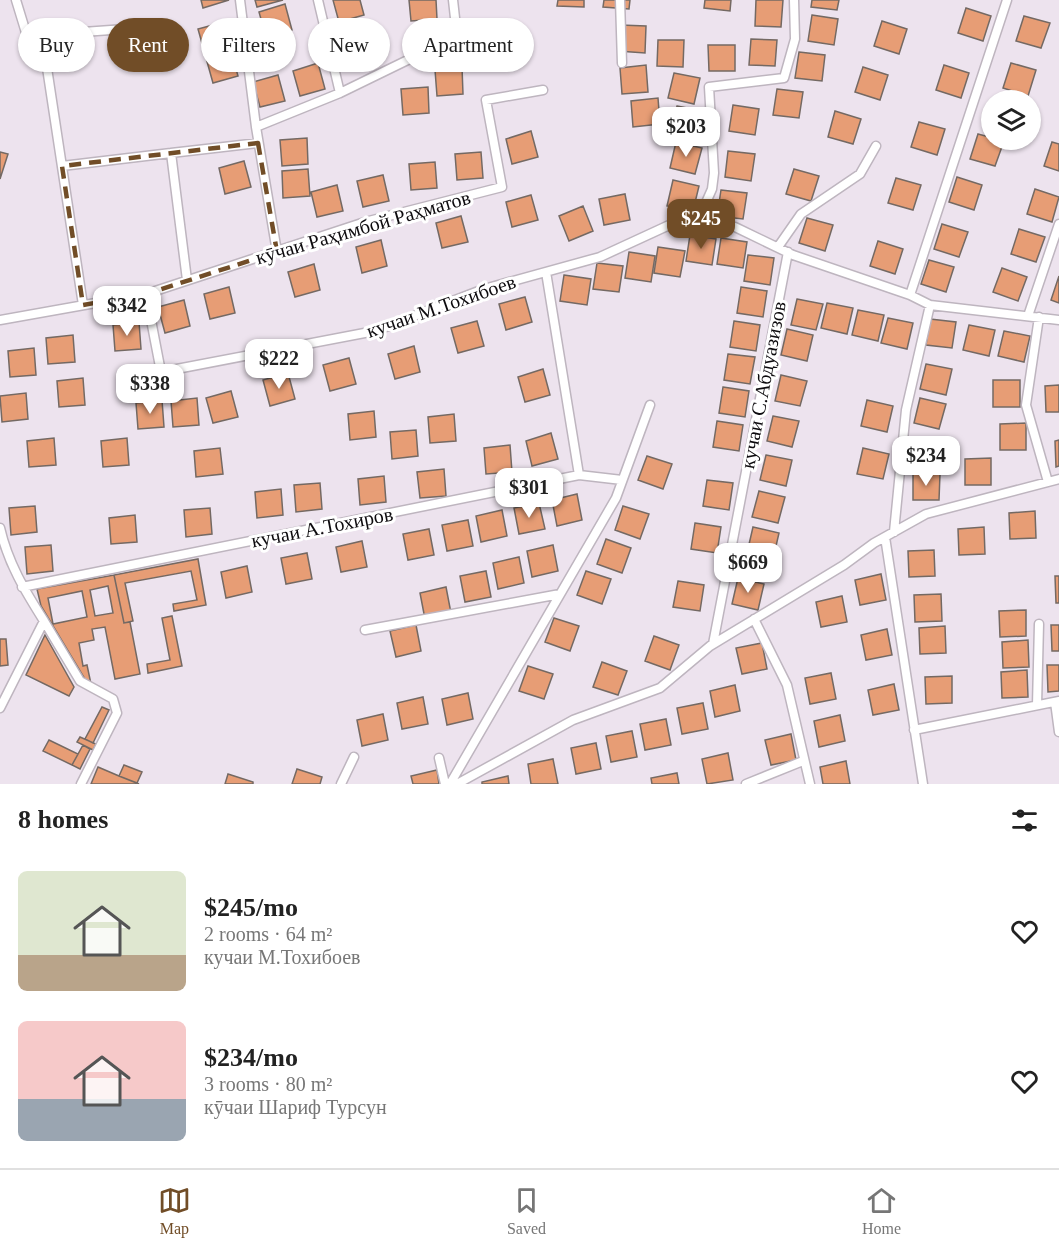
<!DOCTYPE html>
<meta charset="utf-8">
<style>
:root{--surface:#fff;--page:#f2f2f2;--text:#222;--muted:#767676;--line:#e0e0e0;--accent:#714d27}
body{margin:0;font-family:Georgia,serif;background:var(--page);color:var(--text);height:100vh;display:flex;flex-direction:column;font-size:22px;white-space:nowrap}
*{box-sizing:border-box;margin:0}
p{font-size:20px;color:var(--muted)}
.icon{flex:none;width:33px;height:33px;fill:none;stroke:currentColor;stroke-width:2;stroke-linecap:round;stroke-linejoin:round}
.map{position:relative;height:784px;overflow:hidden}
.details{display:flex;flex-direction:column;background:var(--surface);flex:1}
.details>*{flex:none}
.hud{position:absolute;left:18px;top:18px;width:600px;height:54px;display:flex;gap:12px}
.fabs{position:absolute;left:981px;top:90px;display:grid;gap:12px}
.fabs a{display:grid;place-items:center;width:60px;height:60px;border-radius:50%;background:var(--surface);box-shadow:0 2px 4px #0004;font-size:30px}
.price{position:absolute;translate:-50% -51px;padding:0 14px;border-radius:12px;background:#fff;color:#222;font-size:20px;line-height:39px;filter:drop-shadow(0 2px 3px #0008)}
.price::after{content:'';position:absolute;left:50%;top:36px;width:18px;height:14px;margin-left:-9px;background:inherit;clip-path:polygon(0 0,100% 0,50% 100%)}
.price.on{background:var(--accent);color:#fff}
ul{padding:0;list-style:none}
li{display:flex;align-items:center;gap:18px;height:150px;padding:0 18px}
li span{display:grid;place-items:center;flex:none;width:168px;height:120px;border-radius:9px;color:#555}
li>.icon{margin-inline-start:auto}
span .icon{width:72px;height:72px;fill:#fffc;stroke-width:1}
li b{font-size:26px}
h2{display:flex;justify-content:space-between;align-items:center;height:72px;padding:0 18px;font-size:26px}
.pill{padding:0 21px;border-radius:27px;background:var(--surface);box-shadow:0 2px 4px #0004;font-size:21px;line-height:54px}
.pill.on{background:var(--accent);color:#fff}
.tab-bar{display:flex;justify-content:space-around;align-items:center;height:84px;border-top:2px solid var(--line);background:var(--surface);font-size:16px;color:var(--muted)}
.tab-bar a{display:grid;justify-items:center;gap:3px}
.tab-bar .on{color:var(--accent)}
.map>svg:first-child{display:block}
.building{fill:#e79d75;stroke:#746963;stroke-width:1.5;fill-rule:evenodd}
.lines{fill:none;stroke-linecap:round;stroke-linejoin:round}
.minor-casing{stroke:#beb5bf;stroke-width:11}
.minor{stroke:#fff;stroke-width:8}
.marked{fill:none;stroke:#714d27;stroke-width:4.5;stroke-dasharray:12 8;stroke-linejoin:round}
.labels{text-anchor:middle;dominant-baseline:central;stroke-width:6;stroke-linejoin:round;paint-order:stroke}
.street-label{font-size:20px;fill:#0d0b0e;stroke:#fff}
</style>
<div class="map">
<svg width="1059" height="784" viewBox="0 0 1059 784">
<rect width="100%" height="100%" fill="#ede3ee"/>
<path class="building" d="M201 0H229L203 8Z
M255 0H283L257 7Z
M333 0H360L364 15 339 22Z
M409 0H436L437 19 411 21Z
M558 0H584V7L557 6Z
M604 0H630L629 9 603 7Z
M705 0H731L730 11 704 8Z
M756 0H783L781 27 755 26Z
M812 0H839L837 10 811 7Z
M285 4 292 30 266 37 259 12Z
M966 8 991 16 983 41 958 33Z
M812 15 838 19 834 45 808 41Z
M1024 16 1050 23 1041 48 1016 41Z
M882 21 907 29 899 54 874 46Z
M224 22 231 47 205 54 198 29Z
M508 23 509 50 483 52 481 26Z
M620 25 646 26 645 53 618 51Z
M372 38 379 64 353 71 346 46Z
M751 39 777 40 775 66 749 65Z
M658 40H684L683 67 657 66Z
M708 45H735V71H709Z
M231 51 238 76 213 83 206 58Z
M799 52 825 55 822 81 795 78Z
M318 63 325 89 300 96 293 71Z
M1011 63 1036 70 1028 96 1003 88Z
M646 65 648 92 622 94 620 68Z
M944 65 969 73 961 98 936 90Z
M462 67 463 94 437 96 435 70Z
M863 67 888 75 880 100 855 92Z
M674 73 700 78 694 104 668 98Z
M278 75 285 101 260 107 253 82Z
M428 87 429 113 403 115 401 89Z
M777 89 803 92 799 118 773 115Z
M658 98 660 124 633 127 631 101Z
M733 105 759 109 755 135 729 131Z
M677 106 703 111 696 137 671 131Z
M835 111 861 119 853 144 828 137Z
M919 122 945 129 937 155 911 147Z
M531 131 538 157 512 164 506 139Z
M978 134 1004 141 995 166 970 159Z
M307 138 308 164 282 166 280 140Z
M676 142 702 148 695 174 670 168Z
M1052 142 1059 144V171L1044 166Z
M728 151 755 154 751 181 725 177Z
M0 152 8 154 0 179Z
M481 152 483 178 457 180 455 154Z
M244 161 251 187 225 194 219 168Z
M435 162 437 188 411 190 409 164Z
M308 169 310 196 283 198 282 171Z
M794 169 819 176 811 201 786 194Z
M383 175 389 201 363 207 357 181Z
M957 177 982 185 974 210 949 202Z
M896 178 921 185 913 210 888 203Z
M673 180 699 186 693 211 667 206Z
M337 185 343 211 317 217 311 192Z
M1035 189 1059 197 1052 222 1027 214Z
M721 190 747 193 743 219 717 216Z
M625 194 630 220 604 225 599 199Z
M531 195 538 220 512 227 506 202Z
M583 206 593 231 569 241 559 216Z
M461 216 468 242 442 248 436 223Z
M807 218 833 225 825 251 799 243Z
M942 224 968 232 959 257 934 249Z
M1019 229 1045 237 1036 262 1011 254Z
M690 235 716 239 712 265 686 261Z
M721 238 747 242 743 268 717 264Z
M381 240 387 266 362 273 356 247Z
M878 241 903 249 895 274 870 266Z
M658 247 685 251 680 277 654 273Z
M629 252 655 256 651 282 625 278Z
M748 255 774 258 770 285 744 281Z
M929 260 954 267 946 292 921 284Z
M597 263 623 266 619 292 593 289Z
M314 264 320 290 295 297 288 272Z
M1002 268 1027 277 1018 301 993 292Z
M564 275 591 279 587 305 560 301Z
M1059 276V303L1051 300Z
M229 287 235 313 210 319 204 294Z
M741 287 767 291 763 317 737 313Z
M525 297 532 322 506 330 499 304Z
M797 299 823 304 816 330 791 325Z
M184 300 190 326 165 333 158 307Z
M827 303 853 308 847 334 821 328Z
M858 310 884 315 878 341 852 335Z
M888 318 913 323 907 349 881 343Z
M930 319 956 322 952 348 926 345Z
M477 321 484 346 458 353 451 328Z
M734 321 760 325 756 351 730 347Z
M139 322 141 349 115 351 113 325Z
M969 325 995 330 989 356 963 350Z
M787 329 813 335 807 361 781 355Z
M1004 331 1030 336 1024 362 998 356Z
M73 335 75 362 48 364 46 338Z
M414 346 420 372 395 379 388 354Z
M34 348 36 375 10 377 8 351Z
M728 354 755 357 750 384 724 380Z
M349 358 356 384 330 391 323 365Z
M926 364 952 369 946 395 920 389Z
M543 369 550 395 525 402 518 377Z
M288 373 295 399 270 406 263 380Z
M781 375 807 381 800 406 775 401Z
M83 378 85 405 59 407 57 381Z
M993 380H1020V407H993Z
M1059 385V412H1046L1045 386Z
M723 387 749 391 745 417 719 413Z
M231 391 238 417 213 423 206 398Z
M26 393 28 419 2 422 0 396Z
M197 398 199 425 173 427 171 401Z
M920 398 946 404 939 429 914 423Z
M162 400 164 427 138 429 136 403Z
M867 400 893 406 887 432 861 426Z
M374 411 376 437 350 440 348 414Z
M454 414 456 441 430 443 428 417Z
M773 416 799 421 792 447 767 441Z
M717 421 743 425 739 451 713 447Z
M1026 423V450H1000V424Z
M416 430 418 456 392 459 390 432Z
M551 433 558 459 532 466 526 441Z
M54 438 56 465 29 467 27 441Z
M127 438 129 465 103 467 101 441Z
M917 439 943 444 937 470 911 464Z
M1059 440V466L1056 467 1055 441Z
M510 445 512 472 486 474 484 448Z
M220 448 223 474 196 477 194 451Z
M863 448 889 454 883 479 857 474Z
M766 455 792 460 786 486 760 480Z
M647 456 672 464 663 489 638 480Z
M991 458V485H965V459Z
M444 469 446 496 420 498 417 472Z
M913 474H940L939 500H913Z
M384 476 386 502 360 505 358 479Z
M707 480 733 483 729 510 703 506Z
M320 483 322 509 296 512 294 485Z
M281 489 283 515 257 518 255 492Z
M759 491 785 497 778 523 752 517Z
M577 494 582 520 557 526 552 500Z
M539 503 545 529 519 534 514 508Z
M35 506 37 532 11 535 9 508Z
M623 506 649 514 640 539 615 530Z
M210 508 212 534 186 537 184 510Z
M502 510 507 536 481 542 476 516Z
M1035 511 1036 538 1010 539 1009 513Z
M135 515 137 542 111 544 109 518Z
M468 520 473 546 447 551 442 525Z
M695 523 721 527 717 553 691 549Z
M753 527 779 533 773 559 747 553Z
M984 527 985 554 959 555 958 529Z
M429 529 434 555 408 560 403 534Z
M606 539 631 548 622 573 597 564Z
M362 541 367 567 341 572 336 547Z
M51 545 53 571 27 574 25 547Z
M553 545 558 571 532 577 527 551Z
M934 550 935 576 909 577 908 551Z
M307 553 312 579 286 584 281 558Z
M519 557 524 583 498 589 493 563Z
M198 559 206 605 174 611 173 604 197 600 191 571 125 583 133 621 124 623 114 575Z
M247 566 252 592 226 598 221 572Z
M486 571 491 597 465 602 460 576Z
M586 571 611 579 602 604 577 595Z
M881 574 886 600 860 605 855 580Z
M114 575 124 623 130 622 140 674 115 679 105 627 92 629 94 640 79 643 83 666 87 665 91 684 86 681 41 606 37 589ZM108 586 113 613 95 616 90 590ZM82 591 87 617 53 624 48 598Z
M1055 576H1059V603H1056Z
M738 578 764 584 758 610 732 604Z
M678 581 704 585 700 611 673 607Z
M446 587 451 613 425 619 420 593Z
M941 594 942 621 915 622 914 595Z
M842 596 847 622 821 627 816 602Z
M1026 610V636L1000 637 999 611Z
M172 616 182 666 148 673 147 664 170 660 162 618Z
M554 618 579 626 570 651 545 642Z
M416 625 421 651 396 657 390 631Z
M1051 625H1059V651H1052Z
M945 626 946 653 920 654 919 628Z
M887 629 892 655 866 660 861 635Z
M45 635 74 687 69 696 26 675Z
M654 636 679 645 670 670 645 661Z
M0 639H6L8 665 0 666Z
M1028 640 1029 667 1003 668 1002 642Z
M762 643 767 669 742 674 736 648Z
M602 662 627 671 618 695 593 687Z
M1047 665H1059V691L1048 692Z
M528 666 553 674 544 699 519 691Z
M1027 670 1028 697 1002 698 1001 672Z
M831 673 836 699 810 704 805 678Z
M952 676V703L926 704 925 677Z
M894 684 899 710 873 715 868 690Z
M735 685 740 711 715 717 710 691Z
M468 693 473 719 447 725 442 699Z
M423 697 428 724 402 729 397 703Z
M703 703 708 729 682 734 677 708Z
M102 707 109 710 93 743 85 739Z
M383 714 388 740 362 746 357 720Z
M840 715 845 741 819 747 814 721Z
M666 719 671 745 645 750 640 724Z
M632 731 637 757 611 762 606 736Z
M791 734 796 760 771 765 765 740Z
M80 737 96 744 93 750 77 742Z
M49 740 78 754 72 765 43 751Z
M596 743 601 769 576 774 571 748Z
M83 745 90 749 80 769 72 765Z
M728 753 733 780 707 784 702 759Z
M553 759 558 784H531L528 764Z
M846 761 850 784H823L820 767Z
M124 765 142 772 137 783 119 776Z
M98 767 119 776 139 784H91Z
M297 769 322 777 320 784H292Z
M437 770 439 784H413L411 776Z
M677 773 679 784H652L651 778Z
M228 774 253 782V784H225Z
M508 776 509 784H482V782Z"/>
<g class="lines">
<g class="minor-casing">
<path id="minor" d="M16 0 27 36 139 28
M240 0 256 127
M620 0 622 63
M42 35 83 305
M340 93 457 36 453 0
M62 166 171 153
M697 223 712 189 714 173 709 87 784 78 795 39 794 0
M778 247 801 214 860 174 876 146
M277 252 256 127 340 93 318 0
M546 272 579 475
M187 280 171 153 258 143
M146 294 161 372 375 331 484 289 600 257 678 221 735 227 793 255 910 295 930 305 1059 320
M910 295 1007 0
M1028 316 1059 224
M1039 317 1026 405 1048 482
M0 320 146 294 365 222 502 187 486 100 543 90
M0 528C8 563 25 591 44 621L0 708
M894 532 906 410 930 305
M885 537 923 784
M22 587 579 475 622 480
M754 619 787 685 810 784
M44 621 80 681 113 699 117 713 81 784
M365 630 560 594
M713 644 788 252
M1055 702 1059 732
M1037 705 1039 624
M914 730 1059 701
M439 758 445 784
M341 784 354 757
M450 784 616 498 650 405
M457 784 573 720 660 688 710 646 844 565 874 543 926 514 1059 479
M746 784 803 761"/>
</g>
<use href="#minor" class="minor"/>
</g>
<path class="marked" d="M258 143 277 252 146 294 83 305 62 166Z"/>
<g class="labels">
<g class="street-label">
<text transform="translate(363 227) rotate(-16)">кӯчаи Раҳимбой Раҳматов</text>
<text transform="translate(441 306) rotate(-19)">кучаи М.Тохибоев</text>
<text transform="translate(763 385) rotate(-79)">кучаи С.Абдуазизов</text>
<text transform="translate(322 527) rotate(-11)">кучаи А.Тохиров</text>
</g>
</g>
</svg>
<div class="fabs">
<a><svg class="icon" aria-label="layers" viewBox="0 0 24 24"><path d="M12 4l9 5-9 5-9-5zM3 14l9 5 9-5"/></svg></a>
</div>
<b class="price" style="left:686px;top:158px">$203</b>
<b class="price on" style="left:701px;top:250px">$245</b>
<b class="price" style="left:127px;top:337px">$342</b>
<b class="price" style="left:279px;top:390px">$222</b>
<b class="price" style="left:150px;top:415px">$338</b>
<b class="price" style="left:926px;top:487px">$234</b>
<b class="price" style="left:529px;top:519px">$301</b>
<b class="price" style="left:748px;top:594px">$669</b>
<div class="hud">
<a class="pill">Buy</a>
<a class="pill on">Rent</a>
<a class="pill">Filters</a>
<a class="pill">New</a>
<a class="pill">Apartment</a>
</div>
</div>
<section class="details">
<h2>8 homes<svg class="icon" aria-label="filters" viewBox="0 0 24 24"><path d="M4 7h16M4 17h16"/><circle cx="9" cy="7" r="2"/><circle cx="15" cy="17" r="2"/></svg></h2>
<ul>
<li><span style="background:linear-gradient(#dfe7d0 70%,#b9a48a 0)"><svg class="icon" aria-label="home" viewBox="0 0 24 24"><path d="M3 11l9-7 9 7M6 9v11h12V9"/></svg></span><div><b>$245/mo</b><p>2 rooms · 64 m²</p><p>кучаи М.Тохибоев</p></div><svg class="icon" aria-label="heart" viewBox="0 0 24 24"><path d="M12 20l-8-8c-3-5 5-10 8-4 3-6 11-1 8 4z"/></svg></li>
<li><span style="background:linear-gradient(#f6c9c9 65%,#9aa5b1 0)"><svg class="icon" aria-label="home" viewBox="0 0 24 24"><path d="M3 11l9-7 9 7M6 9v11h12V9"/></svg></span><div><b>$234/mo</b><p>3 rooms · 80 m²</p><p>кӯчаи Шариф Турсун</p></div><svg class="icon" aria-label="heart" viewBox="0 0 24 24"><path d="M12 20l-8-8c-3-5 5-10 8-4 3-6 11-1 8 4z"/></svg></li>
</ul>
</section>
<nav class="tab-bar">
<a class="on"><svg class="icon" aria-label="map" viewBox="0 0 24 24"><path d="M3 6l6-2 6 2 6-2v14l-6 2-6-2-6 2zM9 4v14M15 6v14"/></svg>Map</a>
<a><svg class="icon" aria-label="saved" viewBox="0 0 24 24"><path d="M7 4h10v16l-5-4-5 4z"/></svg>Saved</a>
<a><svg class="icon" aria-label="home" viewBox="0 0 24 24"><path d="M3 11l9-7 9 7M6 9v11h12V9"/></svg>Home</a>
</nav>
